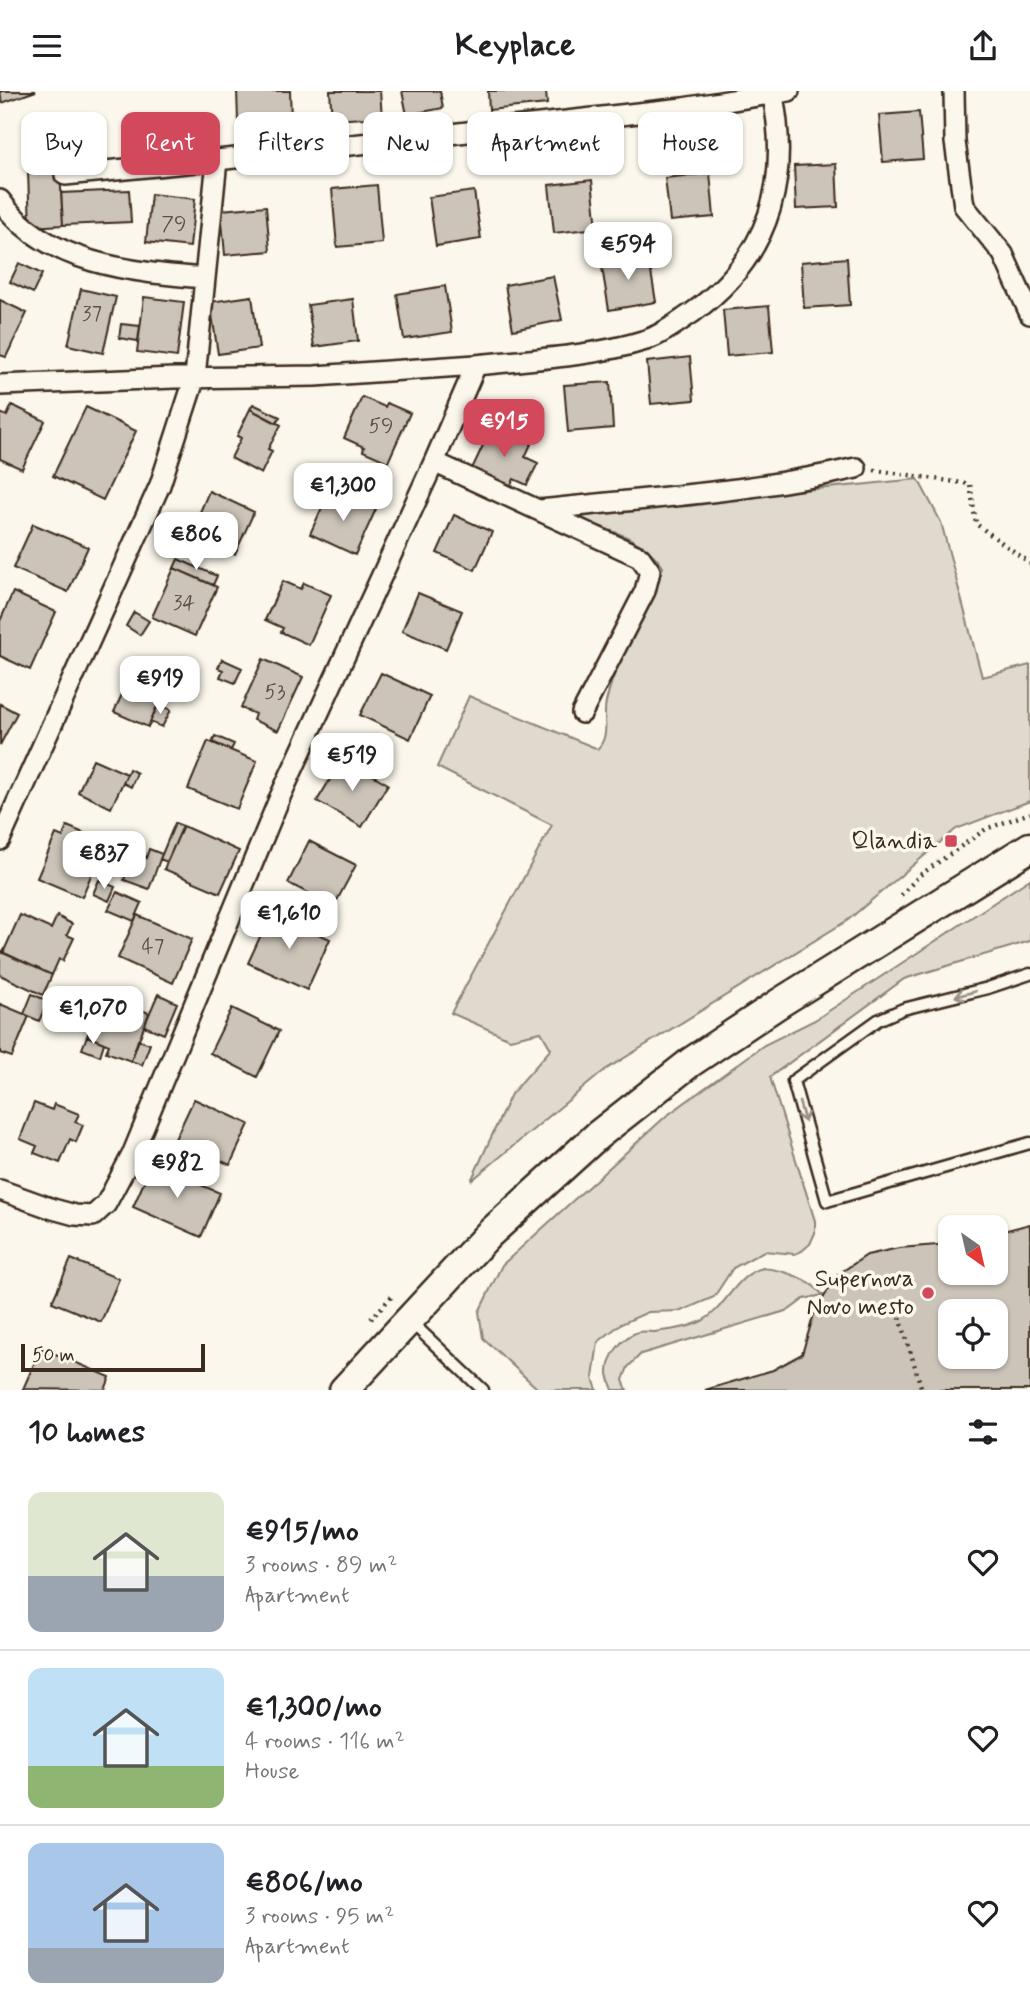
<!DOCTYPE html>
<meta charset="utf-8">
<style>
:root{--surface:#fff;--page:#f2f2f2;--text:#202124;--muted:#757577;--line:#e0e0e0;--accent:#d1495b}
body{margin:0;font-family:Mynerve,sans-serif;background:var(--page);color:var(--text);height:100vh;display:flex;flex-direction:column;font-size:26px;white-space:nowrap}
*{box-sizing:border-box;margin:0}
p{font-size:23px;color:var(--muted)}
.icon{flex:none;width:38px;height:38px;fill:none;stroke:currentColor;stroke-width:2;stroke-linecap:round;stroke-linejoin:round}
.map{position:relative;height:1299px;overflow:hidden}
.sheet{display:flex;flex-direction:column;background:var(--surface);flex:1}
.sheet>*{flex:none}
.top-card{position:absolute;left:21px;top:21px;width:989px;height:63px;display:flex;gap:14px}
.needle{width:46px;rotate:146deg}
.buttons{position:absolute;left:938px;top:1124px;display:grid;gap:14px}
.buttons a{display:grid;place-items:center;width:70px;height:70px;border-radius:14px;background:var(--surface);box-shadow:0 2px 5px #0004;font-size:35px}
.scale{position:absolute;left:21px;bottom:18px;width:184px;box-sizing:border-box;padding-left:7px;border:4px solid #3b2a1e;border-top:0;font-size:19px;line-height:24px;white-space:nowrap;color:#3b2a1e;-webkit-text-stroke:5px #fbf7ec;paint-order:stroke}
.price{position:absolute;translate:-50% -60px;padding:0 16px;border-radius:14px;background:#fff;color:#222;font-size:23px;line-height:46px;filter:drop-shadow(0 2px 4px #0008)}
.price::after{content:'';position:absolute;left:50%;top:42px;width:21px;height:16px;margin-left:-10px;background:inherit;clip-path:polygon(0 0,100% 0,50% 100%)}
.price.on{background:var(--accent);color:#fff}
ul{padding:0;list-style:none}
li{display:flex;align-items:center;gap:21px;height:175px;padding:0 28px}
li+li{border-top:2px solid var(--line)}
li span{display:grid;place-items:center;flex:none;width:196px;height:140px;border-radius:14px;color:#555}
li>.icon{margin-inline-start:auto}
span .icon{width:84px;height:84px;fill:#fffc;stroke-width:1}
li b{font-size:30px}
h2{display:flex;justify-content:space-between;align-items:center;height:84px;padding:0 28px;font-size:30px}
.chip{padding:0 24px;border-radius:14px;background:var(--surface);box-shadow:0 2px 5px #0004;font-size:24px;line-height:63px}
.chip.on{background:var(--accent);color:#fff}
header{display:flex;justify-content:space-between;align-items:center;height:91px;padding:0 28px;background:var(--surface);font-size:32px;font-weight:700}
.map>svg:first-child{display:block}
.green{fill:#dfd9ce;stroke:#8d8276;stroke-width:2}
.building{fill:#ccc4b9;stroke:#3b2a1e;stroke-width:2;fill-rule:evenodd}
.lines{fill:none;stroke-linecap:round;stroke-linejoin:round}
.service-casing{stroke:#3b2a1e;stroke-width:15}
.minor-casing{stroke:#3b2a1e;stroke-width:24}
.secondary-casing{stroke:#3b2a1e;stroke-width:33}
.path{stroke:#3b2a1e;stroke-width:4.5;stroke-dasharray:2 5;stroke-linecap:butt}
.service{stroke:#fbf7ec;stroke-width:10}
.minor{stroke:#fbf7ec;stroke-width:19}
.secondary{stroke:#fbf7ec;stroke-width:28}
.oneway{stroke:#9b9085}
.poi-dot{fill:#d1495b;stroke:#fbf7ec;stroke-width:2.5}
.labels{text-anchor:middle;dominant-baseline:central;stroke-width:7;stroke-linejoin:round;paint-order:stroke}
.number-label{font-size:21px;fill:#5f5045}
.poi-label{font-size:24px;fill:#3b2a1e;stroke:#fbf7ec;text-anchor:end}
</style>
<header><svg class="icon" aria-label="menu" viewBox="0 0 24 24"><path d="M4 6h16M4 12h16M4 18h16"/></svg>Keyplace<svg class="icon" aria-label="share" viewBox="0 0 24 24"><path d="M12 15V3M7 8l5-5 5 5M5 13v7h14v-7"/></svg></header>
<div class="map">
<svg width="1030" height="1299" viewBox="0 0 1030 1299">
<rect width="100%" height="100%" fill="#fbf7ec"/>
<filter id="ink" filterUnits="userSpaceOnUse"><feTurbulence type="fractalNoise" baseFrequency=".0143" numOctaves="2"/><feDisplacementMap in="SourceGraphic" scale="14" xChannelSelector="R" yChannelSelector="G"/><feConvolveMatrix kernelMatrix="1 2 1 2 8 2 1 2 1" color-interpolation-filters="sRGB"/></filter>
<g filter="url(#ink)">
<path class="green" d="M918 388 941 431 982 586 1030 574V710L956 738 848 829 605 979 471 1090 511 1003 551 958 541 941 510 948 451 922 552 734 437 676 469 605 598 658C611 641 602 630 606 611 617 564 644 521 663 476 644 447 606 437 574 427L576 422C690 408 804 400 918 388Z
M1030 788V850L904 888 770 986 815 1130V1142L810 1153 802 1160 795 1163 764 1160 733 1177 714 1206 681 1220 648 1221 621 1233 598 1251 593 1287 597 1299H539L483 1247 479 1221 502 1174 665 1026 764 954 815 929Z
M763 1177C784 1179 810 1188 823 1204L804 1208 789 1219 641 1263 628 1276 623 1289 627 1299H613C611 1294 609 1288 608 1283 607 1266 622 1246 638 1241 643 1240 650 1241 655 1241 670 1239 688 1237 702 1230 727 1217 734 1184 763 1177Z"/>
<path class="building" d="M0 0H36L2 12Z
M237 0H290L291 28 238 30Z
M330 0H380L382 26 332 29Z
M402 0H440L443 17 407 24Z
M488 0H546L547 13 489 19Z
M919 21 923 68 883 71 879 24Z
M836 73 838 116 796 118 794 75Z
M60 79 63 134 30 136 28 81Z
M710 82 714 126 670 130 665 87Z
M592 89 597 137 554 142 549 94Z
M377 94 382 152 337 156 332 98Z
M129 99 131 131 63 134 61 102Z
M474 100 481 148 436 155 429 106Z
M151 103 195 108 190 156 146 151Z
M266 115 270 160 225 164 221 119Z
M648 163 656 211 609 219 601 170Z
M847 167 850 214 804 217 801 171Z
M19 172 42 183 33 202 10 191Z
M553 185 562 229 513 239 505 194Z
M445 195 452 241 404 248 397 203Z
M81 198 116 206 103 262 68 254Z
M252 205 259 257 218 263 210 211Z
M144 206 184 211 177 266 137 261Z
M353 208 358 250 314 256 308 214Z
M0 209 27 222 6 266 0 264Z
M769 215 773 261 727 265 723 219Z
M121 233 140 235 138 250 119 247Z
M690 266 694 309 651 313 647 271Z
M610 291 613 337 568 341 564 294Z
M362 306 385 316 387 312 410 322 388 371 363 360 364 356 344 347Z
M253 313 280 326 276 332 250 318Z
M12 314 45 330 22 378 0 368V322L7 325Z
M86 316 136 340 103 409 53 385Z
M250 318 281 334 268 358 272 360 261 383 231 367 241 347 237 345Z
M493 333 532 351 525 366 538 372 527 394 514 388 508 400 470 382Z
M209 400 254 421 235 463 191 442Z
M329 401 347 410 349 406 376 418 355 464 310 443Z
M454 424 492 441 475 479 437 462Z
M33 433 88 456 68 501 13 477Z
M178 468 217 485 213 494 174 477Z
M174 477 217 496 195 545 152 526Z
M283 490 301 498 304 492 331 504 309 554 281 541 283 537 265 529Z
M13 501 56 521 30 579 0 565V530Z
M418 502 462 520 446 558 402 540Z
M134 521 149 530 140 544 126 535Z
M222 568 242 577 235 592 220 586 223 579 218 577Z
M263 568 303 586 278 640 253 629 255 623 241 617Z
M132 581 166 597 148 636 114 621Z
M381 582 430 605 410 648 360 624Z
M0 613 17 622 0 654Z
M158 613 171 619 162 636 150 631Z
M215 645 234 653 231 659 212 651Z
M208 650 257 670 237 718 188 698Z
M343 667 388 693 362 736 317 710Z
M93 668 127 683 111 717 78 701Z
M129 678 137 682 131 696 123 692Z
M175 732 183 735 167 771 160 768Z
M67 735 105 751 82 806 37 787 56 743 63 746Z
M183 735 239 760 220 802 164 778Z
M309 750 356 774 334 815 288 792Z
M149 758 162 763 149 798 124 789 134 762 146 767Z
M99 789 115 796 109 810 93 803Z
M117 801 142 812 134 830 108 819Z
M271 822 330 848 307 899 248 872Z
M20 824 51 838 57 825 72 833 67 844 74 847 63 870 59 868 52 884 3 862Z
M137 824 192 848 173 892 118 867Z
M0 860 52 884 43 904 0 884Z
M32 903 48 910 39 930 24 923Z
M158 903 177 912 164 943 144 935Z
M104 904 149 922 131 970 106 961 109 954 87 945Z
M0 913 29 925 12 966 0 962Z
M232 917 279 940 257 986 210 962Z
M87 945 104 952 100 965 82 958Z
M138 949 150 953 142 974 131 970Z
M194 1008 249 1033 230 1074 175 1048Z
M34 1012 52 1019 54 1013 79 1023 75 1031 83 1034 76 1051 70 1048 60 1072 34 1062 37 1055 20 1048Z
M152 1073 220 1102 201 1146 133 1116Z
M1030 1133V1299H705L773 1279 802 1263 814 1223 837 1184 867 1164 899 1157 950 1153V1181H996V1142ZM950 1220H996V1265H950Z
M71 1168 119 1188 101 1231 52 1211Z
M41 1257 110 1286 105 1299 23 1298Z"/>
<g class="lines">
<g class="service-casing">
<path id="service" d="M1030 883 988 897 903 918 878 929 793 990 827 1110 1030 1052
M410 1230 483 1299"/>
</g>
<g class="minor-casing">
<path id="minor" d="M954 0 955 51 964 115 1003 163 1030 223
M217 69 683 17 789 0
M0 109C46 174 133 181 205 187
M0 294 174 287 315 285 476 274
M434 371 640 466 650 480 645 500 582 622
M540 419C645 407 753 401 856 377
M0 749 160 394 195 286 217 69 65 84
M0 1099 53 1118 75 1124 93 1125 106 1113 132 1064 280 706 434 371 476 274C532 268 592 266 646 249 662 244 678 231 692 222 770 166 791 91 772 0"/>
</g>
<g class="secondary-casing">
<path id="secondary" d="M344 1299 488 1144 598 1044 691 971 781 911 1030 756"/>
</g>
<path class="path" d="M874 379 970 393 976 433 1030 472
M901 804 920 784 986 738 1030 722
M896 1213 922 1299
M371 1228 393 1204"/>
<use href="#service" class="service"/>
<use href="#minor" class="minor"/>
<use href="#secondary" class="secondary"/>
</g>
<defs><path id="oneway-shaft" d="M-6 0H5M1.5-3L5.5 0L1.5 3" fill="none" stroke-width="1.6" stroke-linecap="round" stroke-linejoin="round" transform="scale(1.75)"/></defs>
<g class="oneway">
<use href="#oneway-shaft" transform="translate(965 903) rotate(165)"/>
<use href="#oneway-shaft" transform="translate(802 1021) rotate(74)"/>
</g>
</g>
<g class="poi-dot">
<rect x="944" y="743" width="14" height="14" rx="3.5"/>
<circle cx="928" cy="1202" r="7"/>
</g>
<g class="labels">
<g class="number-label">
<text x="174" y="133">79</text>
<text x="92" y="223">37</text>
<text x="381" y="335">59</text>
<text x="184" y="512">34</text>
<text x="275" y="601">53</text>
<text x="153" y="856">47</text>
</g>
<g class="poi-label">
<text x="937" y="750">Qlandia</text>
<text x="914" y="1188">Supernova<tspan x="914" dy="28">Novo mesto</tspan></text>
</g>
</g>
</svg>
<div class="buttons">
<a><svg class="needle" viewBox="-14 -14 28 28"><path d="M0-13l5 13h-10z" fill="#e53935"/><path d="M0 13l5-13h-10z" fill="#757577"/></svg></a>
<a><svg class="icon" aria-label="locate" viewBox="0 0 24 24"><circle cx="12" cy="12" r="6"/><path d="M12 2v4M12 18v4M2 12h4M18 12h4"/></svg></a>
</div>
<div class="scale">50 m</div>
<b class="price" style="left:628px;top:191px">€594</b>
<b class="price on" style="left:504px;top:368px">€915</b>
<b class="price" style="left:343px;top:432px">€1,300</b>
<b class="price" style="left:196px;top:481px">€806</b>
<b class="price" style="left:160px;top:625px">€919</b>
<b class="price" style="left:352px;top:702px">€519</b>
<b class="price" style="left:104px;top:800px">€837</b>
<b class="price" style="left:289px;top:860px">€1,610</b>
<b class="price" style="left:93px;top:955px">€1,070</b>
<b class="price" style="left:177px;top:1109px">€982</b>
<div class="top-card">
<a class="chip">Buy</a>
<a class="chip on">Rent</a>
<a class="chip">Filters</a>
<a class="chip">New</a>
<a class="chip">Apartment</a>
<a class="chip">House</a>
</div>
</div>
<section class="sheet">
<h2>10 homes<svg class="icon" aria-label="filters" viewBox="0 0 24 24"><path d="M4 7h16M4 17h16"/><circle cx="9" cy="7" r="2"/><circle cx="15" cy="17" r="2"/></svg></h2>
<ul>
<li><span style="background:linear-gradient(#dfe7d0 60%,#9aa5b1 0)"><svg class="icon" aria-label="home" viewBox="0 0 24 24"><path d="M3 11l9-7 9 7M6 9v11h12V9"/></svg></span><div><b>€915/mo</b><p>3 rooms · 89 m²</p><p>Apartment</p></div><svg class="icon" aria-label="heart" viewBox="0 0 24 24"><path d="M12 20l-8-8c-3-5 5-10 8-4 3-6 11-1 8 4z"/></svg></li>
<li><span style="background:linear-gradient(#bfe0f5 70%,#8fb573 0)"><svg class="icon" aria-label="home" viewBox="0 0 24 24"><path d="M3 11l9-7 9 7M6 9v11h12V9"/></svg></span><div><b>€1,300/mo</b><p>4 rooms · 116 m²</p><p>House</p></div><svg class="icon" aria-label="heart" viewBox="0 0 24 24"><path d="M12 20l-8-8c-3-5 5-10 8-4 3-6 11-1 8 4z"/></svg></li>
<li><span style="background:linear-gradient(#a9c7e8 75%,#9aa5b1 0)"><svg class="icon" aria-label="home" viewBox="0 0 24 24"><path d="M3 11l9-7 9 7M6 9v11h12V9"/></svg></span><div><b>€806/mo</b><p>3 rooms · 95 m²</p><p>Apartment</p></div><svg class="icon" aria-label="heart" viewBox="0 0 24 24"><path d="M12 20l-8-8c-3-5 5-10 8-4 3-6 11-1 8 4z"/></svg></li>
</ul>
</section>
